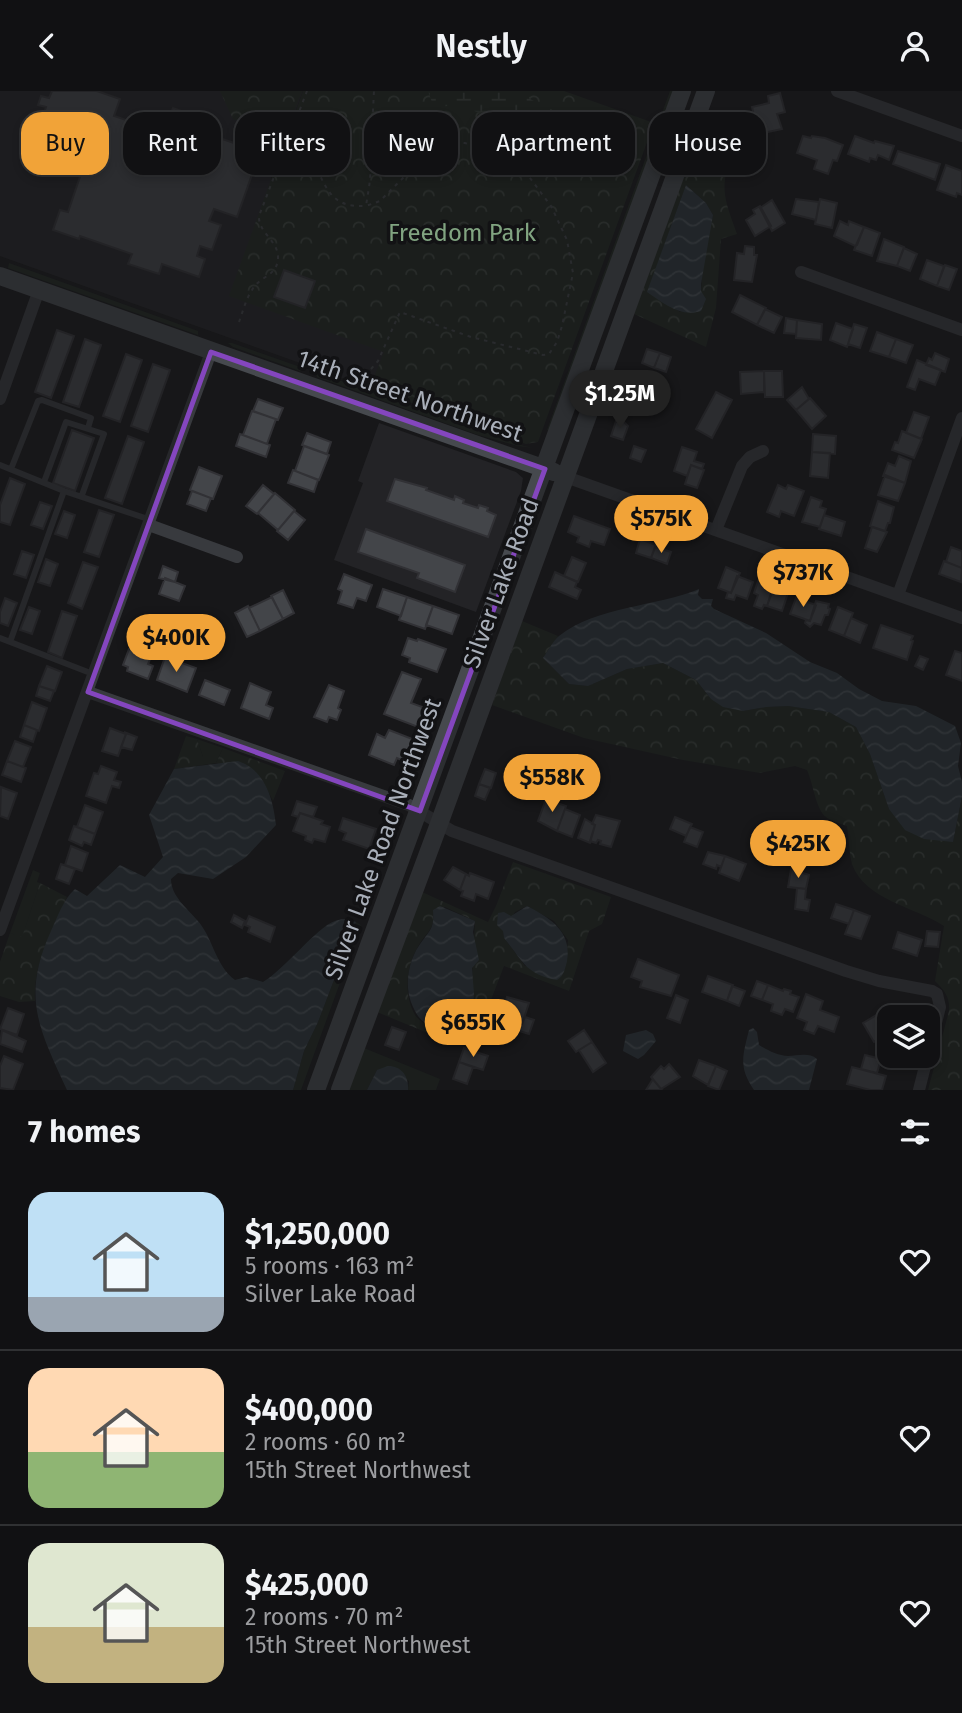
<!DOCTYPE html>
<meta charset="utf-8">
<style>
:root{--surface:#111113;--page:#1a1a1c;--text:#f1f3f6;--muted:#9c9da0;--line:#303133;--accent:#f1a338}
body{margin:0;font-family:"Fira Sans",sans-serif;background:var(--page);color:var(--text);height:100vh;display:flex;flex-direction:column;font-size:26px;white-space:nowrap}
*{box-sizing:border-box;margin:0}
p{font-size:23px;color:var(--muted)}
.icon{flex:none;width:38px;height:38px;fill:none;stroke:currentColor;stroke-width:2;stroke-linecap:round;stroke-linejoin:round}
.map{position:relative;height:999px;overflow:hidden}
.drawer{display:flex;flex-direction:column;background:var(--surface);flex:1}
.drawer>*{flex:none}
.banner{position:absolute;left:21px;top:21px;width:920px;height:63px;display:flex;gap:14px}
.fabs{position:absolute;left:877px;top:914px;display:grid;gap:14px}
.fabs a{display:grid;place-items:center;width:63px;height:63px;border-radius:14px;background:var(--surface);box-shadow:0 4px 10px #0003,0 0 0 2px var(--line);font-size:35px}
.price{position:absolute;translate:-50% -60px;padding:0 16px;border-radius:24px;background:var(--accent);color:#111;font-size:23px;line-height:46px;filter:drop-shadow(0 2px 4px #0008)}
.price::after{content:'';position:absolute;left:50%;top:42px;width:21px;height:16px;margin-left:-10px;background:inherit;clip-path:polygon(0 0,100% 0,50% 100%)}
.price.on{background:#222;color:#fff}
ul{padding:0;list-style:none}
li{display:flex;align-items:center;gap:21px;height:175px;padding:0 28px}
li+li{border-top:2px solid var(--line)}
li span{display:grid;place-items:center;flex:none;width:196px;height:140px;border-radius:21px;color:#555}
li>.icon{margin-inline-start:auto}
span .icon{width:84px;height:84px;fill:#fffc;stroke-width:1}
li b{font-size:30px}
h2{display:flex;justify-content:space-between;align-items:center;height:84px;padding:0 28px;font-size:30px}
.pill{padding:0 24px;border-radius:21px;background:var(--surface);box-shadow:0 4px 10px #0003,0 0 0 2px var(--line);font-size:24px;line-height:63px}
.pill.on{background:var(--accent);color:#111}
header{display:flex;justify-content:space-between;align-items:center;height:91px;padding:0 28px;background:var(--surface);font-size:32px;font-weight:600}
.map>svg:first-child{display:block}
.built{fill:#232326}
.green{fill:#1f2720}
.forest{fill:url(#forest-crowns);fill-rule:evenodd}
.wetland{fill:url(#wetland-marsh)}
.water{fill:url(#water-waves)}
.building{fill:#434549;stroke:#313135;stroke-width:2}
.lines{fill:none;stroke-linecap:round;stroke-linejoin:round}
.path{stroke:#3e4145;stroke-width:2;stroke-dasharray:3.5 5;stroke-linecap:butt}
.lane{stroke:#383a3e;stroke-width:6}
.street{stroke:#383a3e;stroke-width:12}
.secondary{stroke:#46494e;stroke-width:18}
.marked{fill:none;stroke:#8446be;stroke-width:5;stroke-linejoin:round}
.labels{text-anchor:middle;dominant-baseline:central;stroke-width:7;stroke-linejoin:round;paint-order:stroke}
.park-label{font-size:24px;fill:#81a481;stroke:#121214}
.street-label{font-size:24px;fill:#a9afb9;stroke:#121214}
</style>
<header><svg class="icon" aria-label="back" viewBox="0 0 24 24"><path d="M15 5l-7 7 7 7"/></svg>Nestly<svg class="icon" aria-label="person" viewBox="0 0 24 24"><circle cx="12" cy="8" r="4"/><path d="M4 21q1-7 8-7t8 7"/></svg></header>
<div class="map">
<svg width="962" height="999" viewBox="0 0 962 999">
<defs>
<pattern id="forest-crowns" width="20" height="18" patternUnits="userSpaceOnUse" patternTransform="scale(1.75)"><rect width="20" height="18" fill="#1f2720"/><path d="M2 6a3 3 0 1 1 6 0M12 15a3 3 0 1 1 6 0" fill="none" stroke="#3d443e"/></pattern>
<pattern id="wetland-marsh" width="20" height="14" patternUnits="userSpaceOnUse" patternTransform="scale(1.75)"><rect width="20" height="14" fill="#1f2720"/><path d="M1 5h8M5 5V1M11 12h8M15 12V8" fill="none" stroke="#3d443e"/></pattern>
<pattern id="water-waves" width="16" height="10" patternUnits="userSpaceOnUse" patternTransform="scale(1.75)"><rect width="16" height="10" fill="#2d373d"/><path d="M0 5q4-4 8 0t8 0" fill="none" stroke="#495157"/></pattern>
</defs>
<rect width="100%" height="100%" fill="#171719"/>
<path class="built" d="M0 0H303L271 87 385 261 370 297 0 165Z
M379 332 516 381 523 387 521 400 476 521 334 469 363 392 358 390Z"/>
<path class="green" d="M670 0H673L549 340 547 339Z
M9 172 198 240V244L8 177Z
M228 252H232L303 277 300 280 233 256Z
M316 281 524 355 534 357 518 355 478 344 317 286Z
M197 648 223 657 216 672 203 674V666Z
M33 779 40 782 37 791 40 792 22 847 10 842Z
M356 831 361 834 301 999H293L304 960 318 931Z
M364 957 440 988 436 999H408L409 990 377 979 367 999H348Z"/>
<path class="forest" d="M220 0H302L285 44 233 28Z
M303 0H564L654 32 538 351 526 353 370 297 384 261 229 205Z
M701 38 734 55C720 97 722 102 737 143L721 148 716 217 706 256 634 223ZM686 94 706 112 713 124 703 171 701 200 680 221 648 200Z
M522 530 558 545 543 567 569 593 588 595 627 578 663 572 696 589 711 608 743 620 766 616 788 615 829 621 856 636 870 663 889 718 953 751 962 705V999H928L949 920C950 906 945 900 935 890L944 835C915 816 865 809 852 773 849 761 849 747 847 735 841 733 831 730 826 726 816 719 813 692 807 679L795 675 760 682 683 669 584 647 492 614Z
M186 645 197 648 203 666V674L174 678Z
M223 657 285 680 273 710 262 688 216 672Z
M513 771 611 806 602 833 589 840 569 900 504 875 479 940 452 952 377 921 422 801 488 831 496 815ZM527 815 554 830 568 849 565 879 525 875 504 847 503 840 515 821ZM445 816 475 830 472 886 432 938C427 934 419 930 415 924 402 901 407 870 422 849 431 837 434 837 433 819Z
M40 792 67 806C52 840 33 872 35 910L19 911 0 905V871L10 842 22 846Z"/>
<path class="wetland" d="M428 0H521L530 8 571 28 594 23C603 42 600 48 588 65 583 72 584 78 576 84 548 56 496 23 456 15 449 14 441 16 434 17Z"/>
<path class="water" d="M686 94 706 112 713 124 701 193V200L706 208 701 220C681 227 663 212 647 201Z
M699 498 698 504 702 508H713L711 515 714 518 766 542 810 571 837 582 859 598 882 610 916 615 955 635 961 652 958 675 962 691V705L953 751 924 748 905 739 889 718 870 663 856 636 829 621 788 615 766 616 743 620 723 616 711 608 696 589 663 572 627 578 588 595 569 593 543 567C548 560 553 550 559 545 597 515 656 516 699 498Z
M238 670C265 679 273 707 276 734L246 766 213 788 178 782 171 788C171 805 187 817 197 829 213 846 215 875 235 889L246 886 263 891C285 878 317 836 335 830 342 827 350 828 356 831L318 931 304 960 293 999H67C39 938 21 906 51 840 58 825 63 809 75 798L87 805 120 774 145 786 163 766 149 724 174 678Z
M440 815 475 830 473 841 479 869 472 877 474 903 471 933 457 943C433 938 420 936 411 911 404 892 409 866 423 849 432 837 434 835 433 819Z
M527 815C550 827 572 840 567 870 565 878 564 885 557 889 525 883 523 870 504 847L503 840 497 834 498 822 504 821 511 825Z
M753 937 757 941 759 954C767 959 778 965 788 965 798 965 808 961 817 968L809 999H754C738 976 743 964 749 939Z
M646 939 653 943 656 950 644 964 638 968 623 960 626 944Z
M388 975C402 975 409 986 408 999H367L377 979Z"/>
<path class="building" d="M52 0H97L120 8 114 25 170 44 172 38 166 35 173 17 203 28 199 40 260 61 237 126 214 118 209 130 221 134 212 159 200 155 197 165 205 168 199 186 162 173 159 183 128 173 132 163 80 145 79 148 53 139 60 119 68 121 91 53 40 35 46 16 38 14 41 5 49 7Z
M780 2 785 21 777 23 782 38 758 43 752 16 769 12 768 5Z
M371 38 383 41 379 58 367 56Z
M803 45 811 47 812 45 825 47 843 54 837 70 833 69 828 83 814 78 817 69 797 62Z
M855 45 874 52 875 50 894 55 889 69 878 64 876 69 870 67 869 71 848 63Z
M898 60 940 73 935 89 893 73Z
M946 74 962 80V104L957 102 956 106 937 99Z
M796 108 819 111 816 129 792 123Z
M820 108 837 112 832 137 815 133Z
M772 109 785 132 772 140 760 117Z
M760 115 771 135 755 145 746 129 755 123 753 119Z
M840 130 848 134 849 130 864 136 857 154 855 155 834 145Z
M864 136 880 142 872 165 854 159Z
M884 148 904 156 897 175 877 170Z
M745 155 754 156V164H757L752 191 734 189 737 162 744 163Z
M904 157 917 163 910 180 897 175Z
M927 169 944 175 937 195 920 188Z
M945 174 957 178 949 199 937 195Z
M284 179 315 190 305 217 274 206Z
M740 204 766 217 757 234 732 221Z
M765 218 782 226 774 242 757 234Z
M786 227 797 229 796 243 784 242Z
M797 229 822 233 821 249 796 247Z
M836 232 853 238 847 256 830 249Z
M854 233 867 237 860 257 848 253Z
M57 239 74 245 51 307 35 301Z
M877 241 896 248 889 266 870 260Z
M85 248 101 254 79 316 63 311Z
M896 248 913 254 906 272 889 266Z
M647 258 660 262 654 277 642 272Z
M660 262 671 266 666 281 654 277Z
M935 262 949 268 945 281 926 274 929 267 932 269Z
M126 263 142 269 120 331 103 325Z
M917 269 941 279 935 294 919 288 915 299 907 296Z
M153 273 170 279 148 341 131 335Z
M764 280H782L783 306H765Z
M764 280V301L741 303 740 281Z
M802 296 809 308 796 319 787 309Z
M632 298 645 303 640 317 627 313Z
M716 301 732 309 712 347 696 338Z
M645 303 658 308 653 322 640 317Z
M810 307 826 325 812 338 796 319Z
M258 308 283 317 278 329 253 320Z
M252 320 276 328 267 353 243 344Z
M914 321 929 326 921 348 906 342Z
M622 329 628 335 623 349 611 345 616 330 621 332Z
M72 339 94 347 75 400 53 392Z
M902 340 922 348 914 367 892 359 895 351 898 352Z
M307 342 331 351 327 363 302 354Z
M240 343 270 354 266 366 236 355Z
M813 343 836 345 835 363 812 361Z
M128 345 144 351 122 413 105 407Z
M304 355 329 364 319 389 295 380Z
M634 355 646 359 641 371 630 367Z
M682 356 697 361 694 370 704 373 702 378 691 374 687 385 674 380Z
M812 361 830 362 828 387 810 385Z
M899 365 911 370 905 392 883 385 888 372 895 375Z
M691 374 704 379 697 397 685 393Z
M199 376 222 385 213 408 190 399Z
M293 379 318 389 314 401 288 392Z
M885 384 905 392 898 410 878 404Z
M10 387 25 393 10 434 0 431V414Z
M395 388 427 397 426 399 454 409 455 405 464 409 463 412 478 417 479 414 488 417 487 420 496 424 488 446 387 410Z
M263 394 274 403 257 423 246 415Z
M778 394 786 398 788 394 804 400 794 425 781 420 779 426 767 421Z
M192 400 211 407 206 420 187 413Z
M275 402 295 419 278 439 258 422Z
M811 406 822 410 820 416 826 418 820 436 802 431Z
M878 410 894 416 890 432H888L885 440 870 435Z
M40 411 52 415 43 438 31 434Z
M99 419 114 424 99 466 84 461Z
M64 420 75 424 67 447 55 443Z
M294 420 305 429 288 449 277 440Z
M824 424 845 431 841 445 819 438Z
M574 425 610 438 604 454 591 450 589 456 577 451 579 446 568 441Z
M872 436 887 441 877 461 865 457Z
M366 438 465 474 455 501 417 487 419 482 358 461Z
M640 448 656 454 651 467 636 462Z
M655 456 671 461 667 473 651 467Z
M951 456 962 460V477L946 471Z
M22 460 34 464 26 487 14 483Z
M572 466 586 472 578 491 564 485Z
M46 468 58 473 50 495 38 491Z
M944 470 962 477 961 491 939 483Z
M83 471 98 476 82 518 68 512Z
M163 475 178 481 175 491 159 487Z
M726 476 740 482 731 502 718 497Z
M555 481 577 491 575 496 581 499 577 508 549 496Z
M344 483 372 494 366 510 357 507 353 517 338 512 342 500 338 498Z
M737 485 753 491 747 508 736 504 734 509 726 507 728 501 731 502Z
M165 487 185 495 179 510 159 503Z
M758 490 774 496 767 515 764 514 762 518 754 515 758 504 754 502Z
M773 496 788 502 782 520 767 515Z
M383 498 407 506 401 525 377 516Z
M283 499 294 522 283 528 271 505Z
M272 506 283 528 260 540 249 517Z
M407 506 433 515 425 538 399 529Z
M5 507 17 512 8 535 0 532V521Z
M796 507 816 514 810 530 790 523Z
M816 510 829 513 828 517 830 518 828 524H825L821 534 814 532 810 536 805 532 806 529 810 530Z
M248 515 260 540 247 546 235 522Z
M433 515 459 524 452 543 426 534Z
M29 516 40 520 32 543 20 539Z
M838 516 853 522 844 545 829 539Z
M62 520 77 525 62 567 48 561Z
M851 527 867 534 860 552 844 545Z
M881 534 913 545 911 549 913 550 907 569 873 557Z
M408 547 417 550 418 548 446 558 437 581 409 571 410 567 402 564Z
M129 558 151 566 148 573 153 575 148 588 127 580 128 576 123 574Z
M955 560 962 562V590L946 584Z
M920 565 928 568 923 579 915 575Z
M165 566 196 577 187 601 157 589Z
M47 575 62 581 55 600 39 595Z
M402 581 421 588 411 612 425 617 418 636 384 623Z
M205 589 230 599 224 614 199 604Z
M250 592 271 601 266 614 273 617 269 628 241 617Z
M329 594 344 600 338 617 341 619 337 629 329 626 327 631 314 626Z
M39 595 54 600 50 610 36 605Z
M32 611 47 617 39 640 24 634Z
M24 634 37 639 33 651 20 646Z
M110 637 126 643 118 665 102 660Z
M389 639 415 649 406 671 397 667 394 674 369 664 377 643 385 647Z
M124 641 137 646 132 659 121 656 126 643Z
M15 650 31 656 23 676 7 670Z
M7 670 26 677 21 691 2 684Z
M101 675 117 681 114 689 121 691 119 697 112 695 106 712 86 705 94 682 98 683Z
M485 678 496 682 491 697 479 693Z
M479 693 490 697 485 709 475 705Z
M1 696 17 702 8 728 0 725Z
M546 708 566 715 557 740 538 730Z
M297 710 317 716 313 726 300 722 298 726 292 724Z
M85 714 103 721 95 743 77 736Z
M565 718 580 724 572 746 557 740Z
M300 722 323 730 321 733 330 736 325 751 314 748 312 752 305 749 306 745 293 740Z
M596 724 620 730 611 756 600 753 601 750 598 749 596 752 590 750 595 734 592 733Z
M675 726 692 733 686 745 670 738Z
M343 727 376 738 369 758 343 749 346 742 339 739Z
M585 728 595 734 590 752 578 747Z
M74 735 95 743 91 754 84 751 82 755 69 749Z
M690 736 703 741 697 756 684 751Z
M71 755 88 762 82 780 65 774Z
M708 761 725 765 721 776 717 774 716 778 703 773Z
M725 765 746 773 739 790 719 782Z
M61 773 75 778 69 793 56 788Z
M453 776 466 783 460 799 444 789Z
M791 778 809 784 806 798 788 796Z
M470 782 494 791 488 808 476 803 474 810 461 805 463 800 460 799 466 783 469 785Z
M797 797 806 798 805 808 810 809 808 820 795 818Z
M836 813 854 819 849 833 831 827Z
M854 819 870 825 861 848 845 843Z
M234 824 245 830 242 837 231 831Z
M249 825 275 836 270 851 248 841 250 836 245 834Z
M927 840 940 841 938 856 925 855Z
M898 841 922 849 917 865 893 857Z
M638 868 679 884 671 905 640 896 642 890 631 886Z
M708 885 733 894 727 910 702 901Z
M757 890 768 894 762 909 751 905Z
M768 894 783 900 784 898 791 900 790 903 799 906 793 921 785 918 782 924 771 920 773 913 762 909Z
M732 895 745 900 739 915 727 910Z
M806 903 823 910 820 919 839 926 834 941 818 935 814 943 804 939 807 931 797 927Z
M676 904 688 909 680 932 667 927Z
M507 906 529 912 522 933 501 927Z
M8 917 24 923 17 944 0 938Z
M880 922 889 943 874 951 863 932Z
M525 926 534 929 529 943 516 939 518 932 522 933Z
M392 936 406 941 399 959 385 954Z
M2 939 26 950 22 961 0 953Z
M584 939 592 951 576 961 568 950Z
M889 943V958L884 961 878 949Z
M592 951 606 972 593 981 579 959Z
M464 957 488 965 483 979 459 971Z
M865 964 881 968 877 982 861 978Z
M4 965 23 973 13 999 0 997V975Z
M699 969 716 975 708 994 693 985Z
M459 971 473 976 467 993 453 988Z
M669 973 680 986 661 998 651 986 661 975 664 978Z
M716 975 727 980 719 999 708 995Z
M852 976 886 985 882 999H870L847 993Z
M653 988 661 998 662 999H646Z"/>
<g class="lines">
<path class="path" d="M288 50 306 60 310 65C326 92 327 117 365 115
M239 231C243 220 246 208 252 199 259 185 279 185 278 165 277 149 258 141 259 125L307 0
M371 278 378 270 400 221 471 246 543 264 549 263 557 251 562 235 573 182 567 149 551 115 524 79 502 66 481 57 465 52 447 51 422 68 380 110 366 115C369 94 375 74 364 55L373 20 374 0"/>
<path class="lane" d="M0 374 64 400 151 429
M11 378 38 310 42 309 91 327 88 337
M44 391 66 331 104 343 82 404
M0 547 93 583
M10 551 64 400"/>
<path class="street" d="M837 0 962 45
M801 181 962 239
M0 308 39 199
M566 386 962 527
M149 434 237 466
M716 439 742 375 750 366 763 360
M898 504 962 327
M88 601 409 714 452 740 846 880 879 890 932 900 937 903 940 916 919 999
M0 839 211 261"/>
<path class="secondary" d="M0 185 554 381
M316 999 682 0
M340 999 439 733 706 0"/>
</g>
<path d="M0 0H962V999H0ZM211 261 545 378 420 720 88 601Z" fill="#171719" fill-opacity=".55" fill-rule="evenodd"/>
<path class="marked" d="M211 261 545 378 420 720 88 601Z"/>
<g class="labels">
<g class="park-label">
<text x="462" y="142">Freedom Park</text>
</g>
<g class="street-label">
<text transform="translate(410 305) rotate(19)">14th Street Northwest</text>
<text transform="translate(501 492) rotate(-70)">Silver Lake Road</text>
<text transform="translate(383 748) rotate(-70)">Silver Lake Road Northwest</text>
</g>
</g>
</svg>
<div class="fabs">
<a><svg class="icon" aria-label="layers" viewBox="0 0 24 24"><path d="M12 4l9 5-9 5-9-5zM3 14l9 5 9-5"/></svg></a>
</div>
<b class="price on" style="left:620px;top:339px">$1.25M</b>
<b class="price" style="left:661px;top:464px">$575K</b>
<b class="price" style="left:803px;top:518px">$737K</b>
<b class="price" style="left:176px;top:583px">$400K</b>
<b class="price" style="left:552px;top:723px">$558K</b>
<b class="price" style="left:798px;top:789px">$425K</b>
<b class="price" style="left:473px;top:968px">$655K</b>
<div class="banner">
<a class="pill on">Buy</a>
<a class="pill">Rent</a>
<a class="pill">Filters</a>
<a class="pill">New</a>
<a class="pill">Apartment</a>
<a class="pill">House</a>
</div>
</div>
<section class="drawer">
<h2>7 homes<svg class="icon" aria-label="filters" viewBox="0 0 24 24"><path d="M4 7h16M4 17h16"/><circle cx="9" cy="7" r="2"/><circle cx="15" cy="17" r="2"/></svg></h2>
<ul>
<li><span style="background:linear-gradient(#bfe0f5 75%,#9aa5b1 0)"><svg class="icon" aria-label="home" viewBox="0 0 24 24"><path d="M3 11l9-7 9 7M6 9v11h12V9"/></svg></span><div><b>$1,250,000</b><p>5 rooms · 163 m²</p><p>Silver Lake Road</p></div><svg class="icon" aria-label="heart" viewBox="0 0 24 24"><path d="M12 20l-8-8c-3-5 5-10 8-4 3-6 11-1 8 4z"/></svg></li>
<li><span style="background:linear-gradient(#ffd9b3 60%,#8fb573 0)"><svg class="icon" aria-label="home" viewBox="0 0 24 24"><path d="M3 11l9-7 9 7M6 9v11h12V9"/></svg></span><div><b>$400,000</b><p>2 rooms · 60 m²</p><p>15th Street Northwest</p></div><svg class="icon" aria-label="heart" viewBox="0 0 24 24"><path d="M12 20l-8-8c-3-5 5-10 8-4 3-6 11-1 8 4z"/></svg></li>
<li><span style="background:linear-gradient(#dfe7d0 60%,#c2b280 0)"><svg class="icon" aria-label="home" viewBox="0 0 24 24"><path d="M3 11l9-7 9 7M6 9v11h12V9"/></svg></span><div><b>$425,000</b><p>2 rooms · 70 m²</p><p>15th Street Northwest</p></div><svg class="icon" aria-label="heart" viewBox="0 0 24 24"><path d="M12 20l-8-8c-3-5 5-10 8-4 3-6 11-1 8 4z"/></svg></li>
</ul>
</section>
